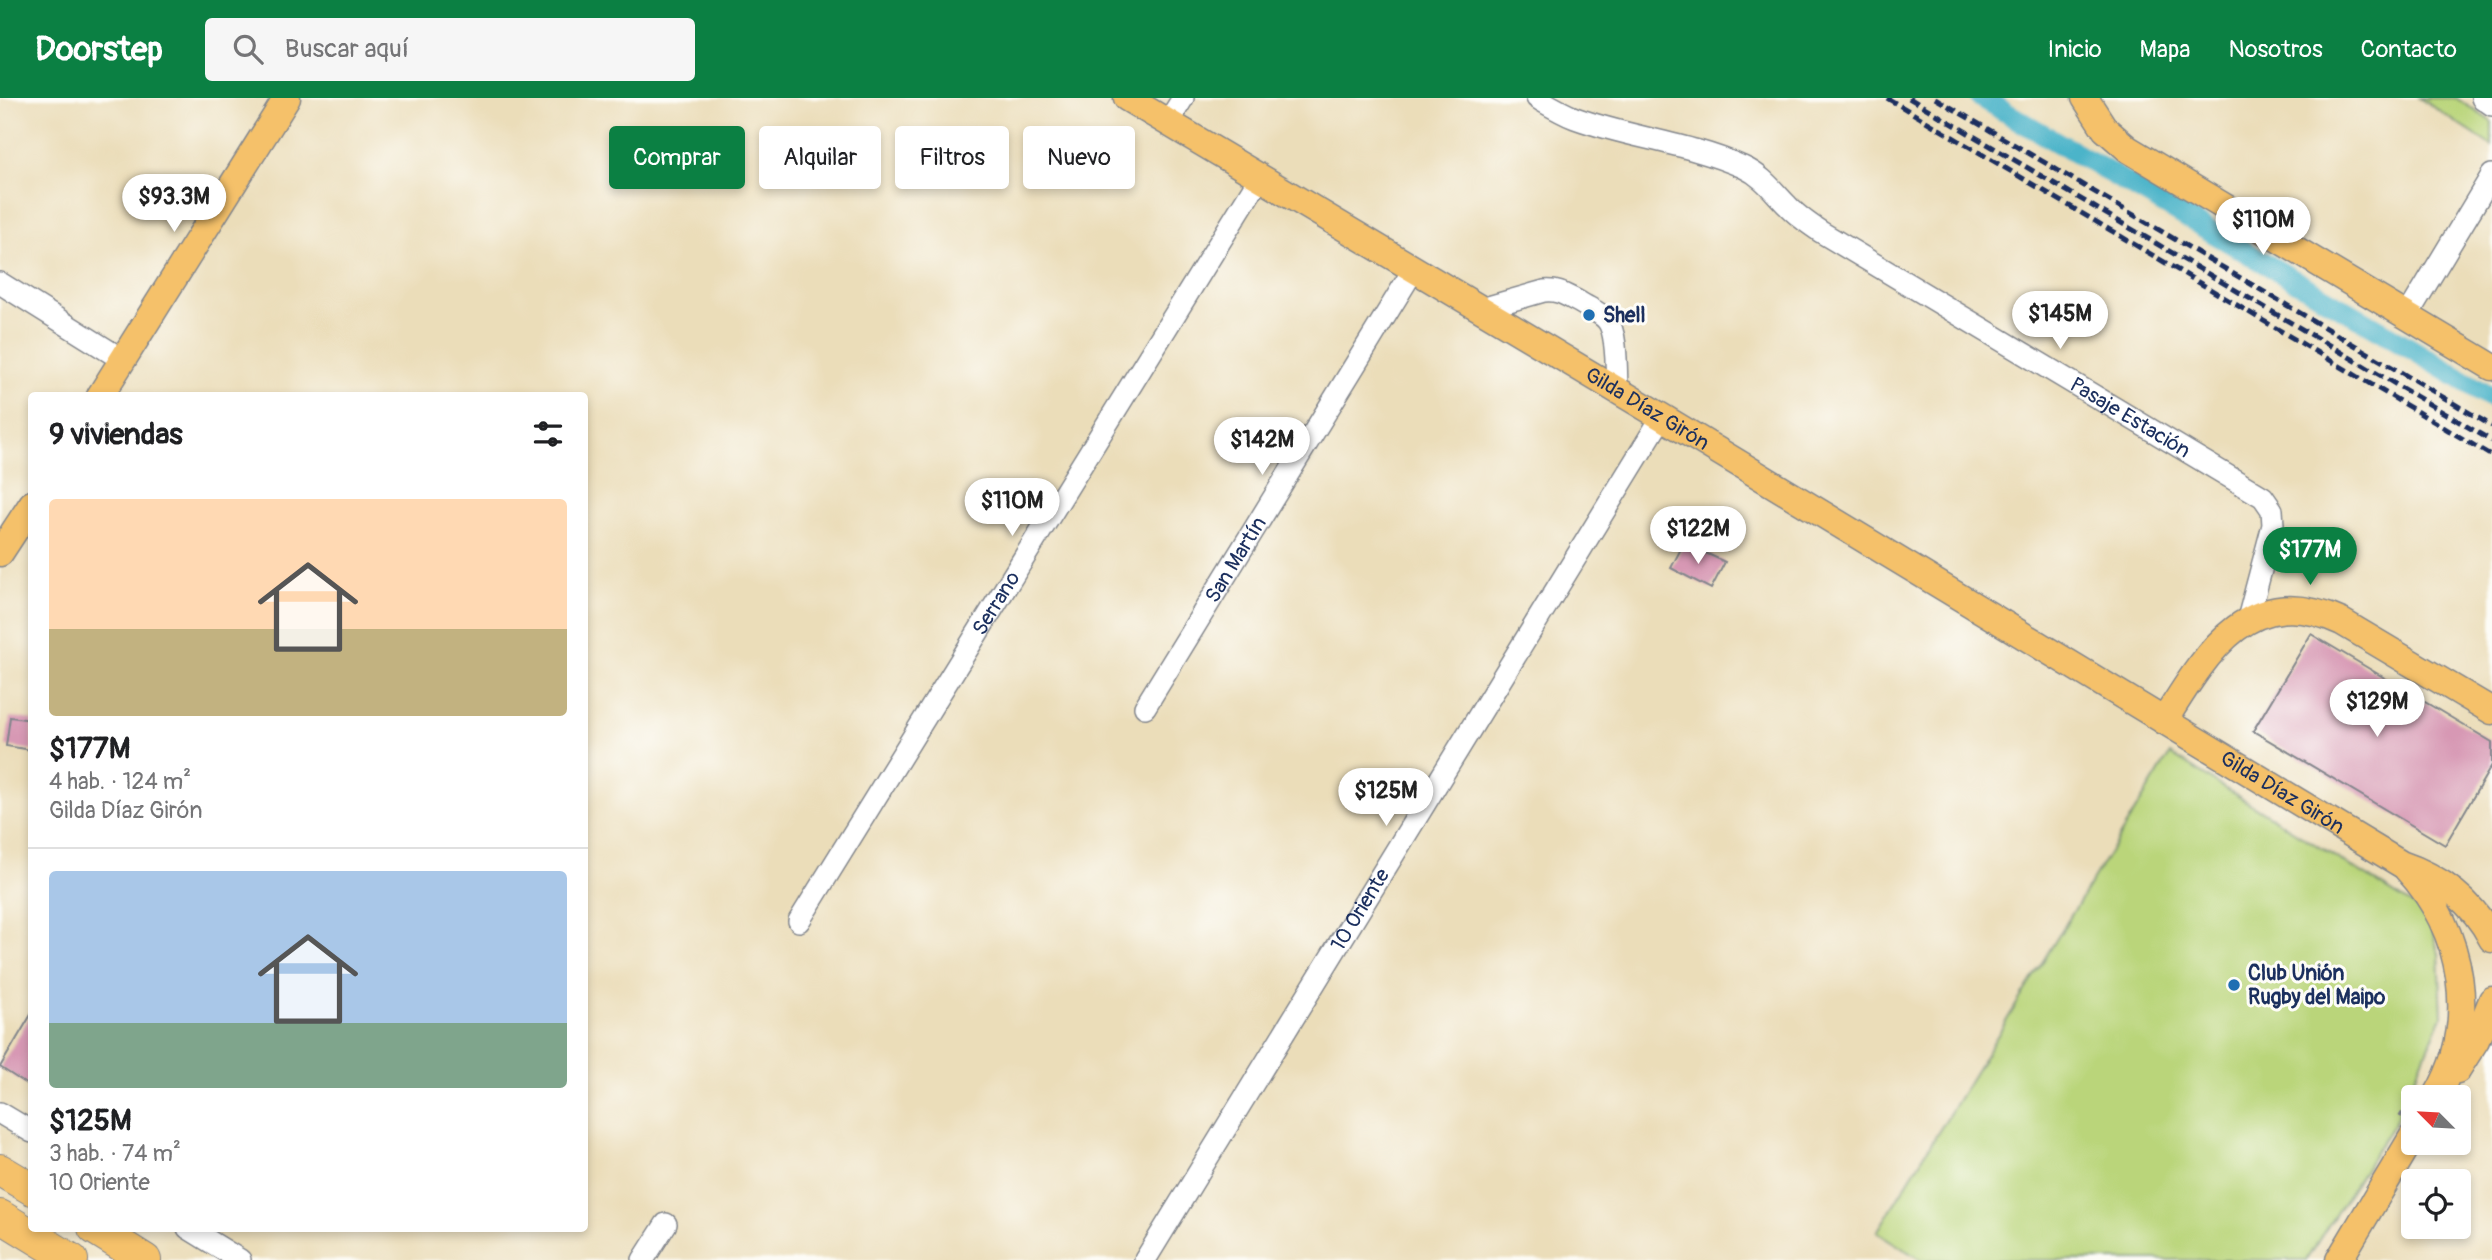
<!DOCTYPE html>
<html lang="es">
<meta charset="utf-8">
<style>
:root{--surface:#fff;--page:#f6f6f6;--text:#202124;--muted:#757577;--line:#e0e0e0;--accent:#0b8043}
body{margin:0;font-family:Pangolin,sans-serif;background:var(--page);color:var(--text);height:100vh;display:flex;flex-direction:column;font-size:26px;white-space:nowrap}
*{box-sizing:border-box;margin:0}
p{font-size:23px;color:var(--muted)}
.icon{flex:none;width:38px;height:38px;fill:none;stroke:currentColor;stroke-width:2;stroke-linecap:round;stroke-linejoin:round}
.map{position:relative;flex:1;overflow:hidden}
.drawer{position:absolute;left:28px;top:294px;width:560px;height:840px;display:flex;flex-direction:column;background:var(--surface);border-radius:7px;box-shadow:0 4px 10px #0003}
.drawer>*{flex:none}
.top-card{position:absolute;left:609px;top:28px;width:665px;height:63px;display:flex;gap:14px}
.needle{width:46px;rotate:294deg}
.buttons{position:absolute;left:2401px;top:987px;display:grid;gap:14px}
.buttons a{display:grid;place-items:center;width:70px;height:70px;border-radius:7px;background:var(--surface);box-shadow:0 4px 10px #0003;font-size:35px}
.price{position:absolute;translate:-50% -60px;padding:0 16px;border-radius:24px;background:#fff;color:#222;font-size:23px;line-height:46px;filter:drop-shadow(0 2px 4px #0008)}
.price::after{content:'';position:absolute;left:50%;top:42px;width:21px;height:16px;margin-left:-10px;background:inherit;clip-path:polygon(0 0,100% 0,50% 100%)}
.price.on{background:var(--accent);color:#fff}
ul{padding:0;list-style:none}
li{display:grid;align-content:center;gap:14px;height:371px;padding:0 21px}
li+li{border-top:2px solid var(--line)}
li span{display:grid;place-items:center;height:217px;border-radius:7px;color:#555}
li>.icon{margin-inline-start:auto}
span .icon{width:126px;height:126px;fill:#fffc;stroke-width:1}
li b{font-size:30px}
h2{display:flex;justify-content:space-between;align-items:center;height:84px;padding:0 21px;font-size:30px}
.tag{padding:0 24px;border-radius:7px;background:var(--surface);box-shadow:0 4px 10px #0003;font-size:24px;line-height:63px}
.tag.on{background:var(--accent);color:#fff}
header{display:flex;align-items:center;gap:42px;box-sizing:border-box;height:98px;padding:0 35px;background:var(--accent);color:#fff}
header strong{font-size:33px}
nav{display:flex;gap:38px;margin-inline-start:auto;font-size:24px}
.search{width:490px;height:63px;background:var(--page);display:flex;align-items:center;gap:18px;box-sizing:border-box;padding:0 24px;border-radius:7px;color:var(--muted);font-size:26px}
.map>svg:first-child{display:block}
.green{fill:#bad57a;stroke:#6a826c;stroke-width:2}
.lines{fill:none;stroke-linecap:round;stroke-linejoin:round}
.canal{stroke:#4bb4c9;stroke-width:21}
.building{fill:#d798b4}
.minor-casing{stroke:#83868c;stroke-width:24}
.major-casing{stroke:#83868c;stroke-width:29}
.highway-casing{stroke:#83868c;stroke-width:34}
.path{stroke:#83868c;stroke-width:3.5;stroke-dasharray:5 5;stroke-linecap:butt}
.minor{stroke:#fff;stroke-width:21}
.major{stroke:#f5c16b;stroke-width:26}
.highway{stroke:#f5c16b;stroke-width:32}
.rail{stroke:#1b2f5e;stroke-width:5;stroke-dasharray:10 5;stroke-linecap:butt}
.poi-dot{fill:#1f6fb2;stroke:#fdfcf7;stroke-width:2.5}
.labels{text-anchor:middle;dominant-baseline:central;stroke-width:6;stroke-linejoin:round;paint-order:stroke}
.poi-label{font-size:21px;font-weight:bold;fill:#1b2f5e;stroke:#fdfcf7;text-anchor:start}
.street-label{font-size:21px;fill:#1b2f5e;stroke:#fdfcf7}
</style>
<header>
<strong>Doorstep</strong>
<div class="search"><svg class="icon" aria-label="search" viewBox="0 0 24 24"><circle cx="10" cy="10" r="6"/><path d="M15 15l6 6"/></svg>Buscar aquí</div>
<nav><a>Inicio</a><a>Mapa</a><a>Nosotros</a><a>Contacto</a></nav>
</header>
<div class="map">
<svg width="2492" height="1162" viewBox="0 0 2492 1162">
<rect width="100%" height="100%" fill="#fdfcf7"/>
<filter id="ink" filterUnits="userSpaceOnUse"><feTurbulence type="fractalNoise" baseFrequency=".0143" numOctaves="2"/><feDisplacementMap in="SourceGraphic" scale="14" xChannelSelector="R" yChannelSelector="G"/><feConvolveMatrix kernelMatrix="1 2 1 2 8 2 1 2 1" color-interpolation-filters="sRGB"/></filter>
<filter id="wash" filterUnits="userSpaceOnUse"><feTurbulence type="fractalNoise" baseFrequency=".00686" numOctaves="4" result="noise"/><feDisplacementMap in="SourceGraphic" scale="28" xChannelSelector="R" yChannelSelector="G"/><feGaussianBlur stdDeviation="1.57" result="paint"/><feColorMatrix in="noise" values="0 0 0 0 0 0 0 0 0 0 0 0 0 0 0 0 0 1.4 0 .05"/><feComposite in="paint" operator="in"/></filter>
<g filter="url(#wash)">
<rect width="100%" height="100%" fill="#ebddb9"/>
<path class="green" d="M2419 0H2456L2492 24V48Z
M2170 656 2427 816 2439 856 2442 918 2396 1022 2306 1162H1921L1877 1134Z"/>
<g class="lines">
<path class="canal" d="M1981 0 2380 232 2492 300"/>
</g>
<g id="blocks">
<path class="building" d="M1684 445 1725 464 1711 491 1671 470Z
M2311 536 2492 644V667L2445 747 2253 633Z
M10 619 32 622V652L6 648Z
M32 915V990L0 969Z"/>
</g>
</g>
<g filter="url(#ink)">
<use href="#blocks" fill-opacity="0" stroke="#83868c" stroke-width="2"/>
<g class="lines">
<g class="minor-casing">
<g id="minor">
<path id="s1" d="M1537 0C1549 7 1562 15 1575 20 1630 40 1689 45 1743 69 1763 78 1773 93 1787 107 1797 118 1809 126 1821 134L2263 399 2272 412 2273 427 2248 521"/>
<path d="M2482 0 2492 7"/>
<path d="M1168 24 1183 0"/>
<path d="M0 185 123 262"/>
<path d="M1481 211 1544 193C1558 191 1567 198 1579 204 1588 210 1600 214 1607 222 1618 235 1616 275 1617 292"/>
<path d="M2407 218 2492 77"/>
<path id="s2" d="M1145 609 1414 171"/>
<path id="s3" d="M799 823 1260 79"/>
<path d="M0 1015 32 1034"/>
<path d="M188 1130 240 1162"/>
<path d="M643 1162 666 1126"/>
<path id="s4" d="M1145 1162 1662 319"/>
</g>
</g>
<g class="major-casing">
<g id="major">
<path id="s5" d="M1127 0 1662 319 2401 766C2440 779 2473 804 2492 841"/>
<path d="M2085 0 2105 31 2128 51 2492 269"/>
<path d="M100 298 287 0"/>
<path d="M0 455 32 406"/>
<path d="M2164 623C2207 554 2250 481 2342 524L2492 613"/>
<path d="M2407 771C2464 832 2480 926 2436 999"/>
<path d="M2457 972 2476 942 2492 902"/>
<path d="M2339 1162 2413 1038"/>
</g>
</g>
<g class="highway-casing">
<path id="highway" d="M0 1072 32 1091
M0 1118 72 1162
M94 1130 145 1162"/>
</g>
<path class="path" d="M2400 1019 2412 999"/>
<use href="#minor" class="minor"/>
<use href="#major" class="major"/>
<use href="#highway" class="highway"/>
<path class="rail" d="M1887 0 2492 358
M1909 0 2492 343
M1935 0 2492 328"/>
</g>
</g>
<g class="poi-dot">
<circle cx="1589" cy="217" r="7"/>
<circle cx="2234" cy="887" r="7"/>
</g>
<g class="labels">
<g class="poi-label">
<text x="1603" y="217">Shell</text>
<text x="2248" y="875">Club Unión<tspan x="2248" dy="24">Rugby del Maipo</tspan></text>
</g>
<g class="street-label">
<text stroke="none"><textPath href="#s5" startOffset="606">Gilda Díaz Girón</textPath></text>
<text stroke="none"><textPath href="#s1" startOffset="681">Pasaje Estación</textPath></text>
<text stroke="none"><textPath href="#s2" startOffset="173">San Martín</textPath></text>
<text stroke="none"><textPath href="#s3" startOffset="374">Serrano</textPath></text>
<text stroke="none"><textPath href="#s5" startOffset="1348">Gilda Díaz Girón</textPath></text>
<text stroke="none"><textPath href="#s4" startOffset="411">10 Oriente</textPath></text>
</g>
</g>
</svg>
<div class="buttons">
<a><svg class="needle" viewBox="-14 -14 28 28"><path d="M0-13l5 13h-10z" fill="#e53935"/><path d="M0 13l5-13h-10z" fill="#757577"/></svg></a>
<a><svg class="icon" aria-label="locate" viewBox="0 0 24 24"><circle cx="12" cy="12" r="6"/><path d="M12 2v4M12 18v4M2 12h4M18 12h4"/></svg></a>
</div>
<b class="price" style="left:174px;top:136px">$93.3M</b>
<b class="price" style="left:2263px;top:159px">$110M</b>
<b class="price" style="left:2060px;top:253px">$145M</b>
<b class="price" style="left:1262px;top:379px">$142M</b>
<b class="price" style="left:1012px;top:440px">$110M</b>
<b class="price" style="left:1698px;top:468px">$122M</b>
<b class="price on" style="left:2310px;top:489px">$177M</b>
<b class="price" style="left:2377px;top:641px">$129M</b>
<b class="price" style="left:1386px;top:730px">$125M</b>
<div class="top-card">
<a class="tag on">Comprar</a>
<a class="tag">Alquilar</a>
<a class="tag">Filtros</a>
<a class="tag">Nuevo</a>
</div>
<section class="drawer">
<h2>9 viviendas<svg class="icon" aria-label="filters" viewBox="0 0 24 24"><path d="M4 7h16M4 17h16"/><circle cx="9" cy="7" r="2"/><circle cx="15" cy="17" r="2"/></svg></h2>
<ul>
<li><span style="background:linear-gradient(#ffd9b3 60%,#c2b280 0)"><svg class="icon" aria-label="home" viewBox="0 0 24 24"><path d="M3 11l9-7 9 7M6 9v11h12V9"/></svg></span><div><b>$177M</b><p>4 hab. · 124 m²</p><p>Gilda Díaz Girón</p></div></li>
<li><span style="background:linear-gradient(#a9c7e8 70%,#7fa58c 0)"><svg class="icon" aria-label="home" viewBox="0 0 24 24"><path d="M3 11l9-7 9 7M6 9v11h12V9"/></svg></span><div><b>$125M</b><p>3 hab. · 74 m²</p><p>10 Oriente</p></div></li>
</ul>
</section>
</div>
